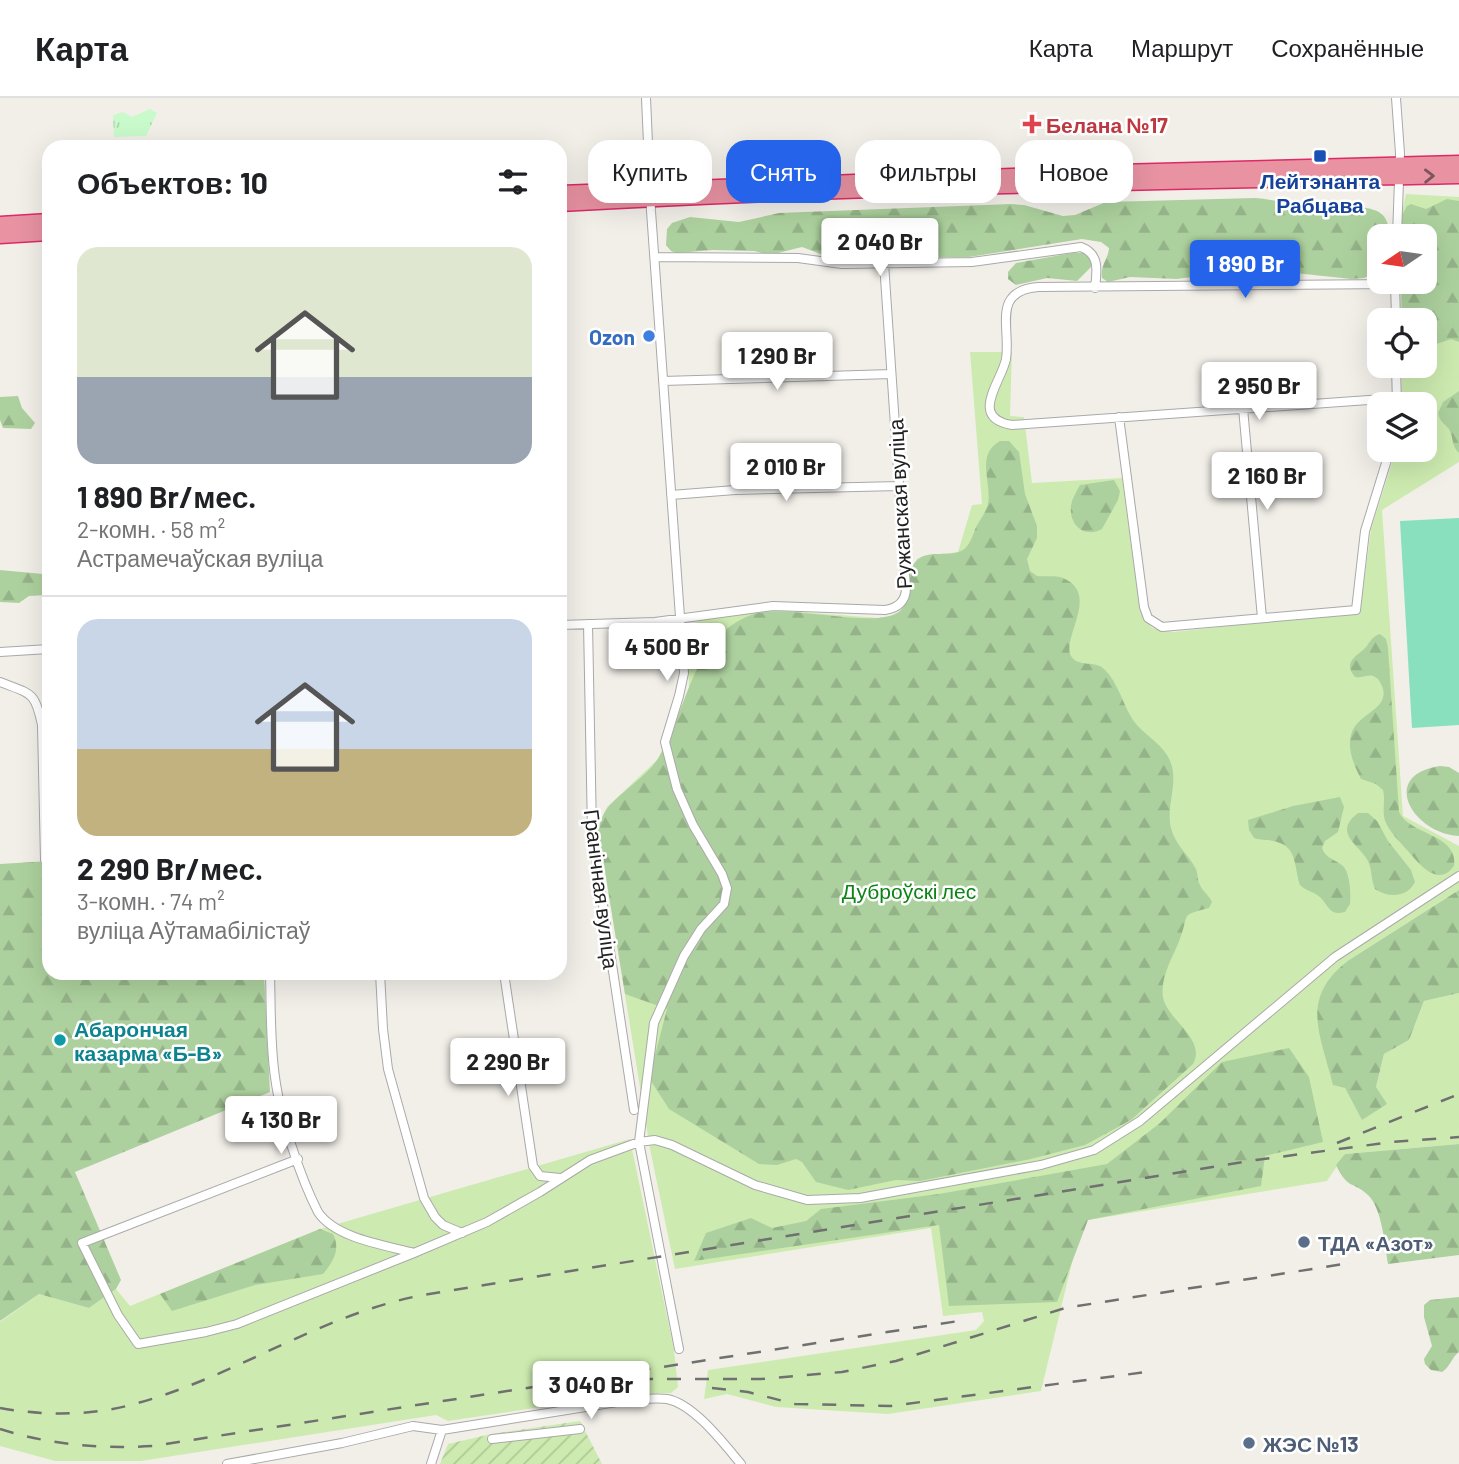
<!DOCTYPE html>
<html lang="ru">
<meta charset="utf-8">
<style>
:root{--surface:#fff;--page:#f6f6f6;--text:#202124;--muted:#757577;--line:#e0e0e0;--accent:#2563eb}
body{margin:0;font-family:Barlow,sans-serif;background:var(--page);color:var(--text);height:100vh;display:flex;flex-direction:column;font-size:26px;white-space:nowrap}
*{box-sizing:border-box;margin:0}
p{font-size:23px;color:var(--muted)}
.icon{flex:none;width:38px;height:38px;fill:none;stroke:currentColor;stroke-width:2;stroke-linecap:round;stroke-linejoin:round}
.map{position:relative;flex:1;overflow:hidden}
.drawer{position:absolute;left:42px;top:42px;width:525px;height:840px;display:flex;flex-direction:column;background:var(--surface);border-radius:21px;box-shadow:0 7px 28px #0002}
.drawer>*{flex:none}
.guide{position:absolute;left:588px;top:42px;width:665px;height:63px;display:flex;gap:14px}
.needle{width:46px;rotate:257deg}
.controls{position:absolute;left:1367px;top:126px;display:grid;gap:14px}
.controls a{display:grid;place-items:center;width:70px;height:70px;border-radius:14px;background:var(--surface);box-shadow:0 7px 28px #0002;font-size:35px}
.price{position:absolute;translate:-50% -60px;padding:0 16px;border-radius:7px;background:#fff;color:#222;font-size:23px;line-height:46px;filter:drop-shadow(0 2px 4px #0008)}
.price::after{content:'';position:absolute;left:50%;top:42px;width:21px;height:16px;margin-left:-10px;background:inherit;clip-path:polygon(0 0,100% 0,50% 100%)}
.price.current{background:var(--accent);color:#fff}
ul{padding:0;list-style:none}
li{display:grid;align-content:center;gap:14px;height:371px;padding:0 35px}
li+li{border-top:2px solid var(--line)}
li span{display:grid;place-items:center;height:217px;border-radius:21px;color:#555}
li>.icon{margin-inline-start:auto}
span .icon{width:126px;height:126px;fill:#fffc;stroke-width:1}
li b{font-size:30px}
h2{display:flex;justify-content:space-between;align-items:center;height:84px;padding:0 35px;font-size:30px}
.pill{padding:0 24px;border-radius:21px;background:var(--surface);box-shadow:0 7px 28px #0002;font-size:24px;line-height:63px}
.pill.current{background:var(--accent);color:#fff}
header{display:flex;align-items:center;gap:42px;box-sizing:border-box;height:98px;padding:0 35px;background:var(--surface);border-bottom:2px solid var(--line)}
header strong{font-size:33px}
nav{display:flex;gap:38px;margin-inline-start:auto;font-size:24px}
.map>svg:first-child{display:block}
.grass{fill:#cdebb0}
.forest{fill:url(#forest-firs)}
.park{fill:url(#park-tufts)}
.garden{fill:url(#garden-furrows)}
.pitch{fill:#88e0be}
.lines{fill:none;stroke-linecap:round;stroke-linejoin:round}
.street-casing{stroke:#a9a9a9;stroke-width:10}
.highway-casing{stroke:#dc2a67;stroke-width:17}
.street{stroke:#fff;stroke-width:8}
.highway{stroke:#e892a2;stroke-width:14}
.rail{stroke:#707070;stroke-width:2.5;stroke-dasharray:14 14;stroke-linecap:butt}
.oneway{stroke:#7b545c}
.health-dot{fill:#e0444e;stroke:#fff;stroke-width:2.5}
.transit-dot{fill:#1a4fb4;stroke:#fff;stroke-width:2.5}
.shop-dot{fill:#3f7fe0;stroke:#fff;stroke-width:2.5}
.culture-dot{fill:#0f9aa8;stroke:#fff;stroke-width:2.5}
.service-dot{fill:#5c6f8a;stroke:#fff;stroke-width:2.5}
.labels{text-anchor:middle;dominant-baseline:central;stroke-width:5;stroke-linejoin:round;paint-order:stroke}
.health-label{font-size:21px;font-weight:bold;fill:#be3a42;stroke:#fff;text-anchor:start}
.transit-label{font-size:21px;font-weight:bold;fill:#164399;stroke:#fff}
.shop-label{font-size:21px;font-weight:bold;fill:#366cbe;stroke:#fff;text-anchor:end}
.street-label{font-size:21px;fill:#222;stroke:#fff}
.park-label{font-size:21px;fill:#0c8416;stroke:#fff}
.culture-label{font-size:21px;font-weight:bold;fill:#0d838f;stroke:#fff;text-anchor:start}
.service-label{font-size:21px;font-weight:bold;fill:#4e5e75;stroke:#fff;text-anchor:start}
</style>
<header>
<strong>Карта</strong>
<nav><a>Карта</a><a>Маршрут</a><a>Сохранённые</a></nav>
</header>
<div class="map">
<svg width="1459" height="1366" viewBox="0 0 1459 1366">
<defs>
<pattern id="forest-firs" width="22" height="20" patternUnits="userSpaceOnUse" patternTransform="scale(1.75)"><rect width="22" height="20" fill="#add19e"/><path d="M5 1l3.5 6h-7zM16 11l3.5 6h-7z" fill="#95b388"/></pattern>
<pattern id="park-tufts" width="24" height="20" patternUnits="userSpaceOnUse" patternTransform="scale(1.75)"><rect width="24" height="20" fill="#c8facc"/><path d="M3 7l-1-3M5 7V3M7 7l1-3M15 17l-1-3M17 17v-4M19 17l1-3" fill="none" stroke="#acd6af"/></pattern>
<pattern id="garden-furrows" width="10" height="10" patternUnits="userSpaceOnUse" patternTransform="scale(1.75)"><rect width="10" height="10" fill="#cdebb0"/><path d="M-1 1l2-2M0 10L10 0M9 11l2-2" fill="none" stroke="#b0c997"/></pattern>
</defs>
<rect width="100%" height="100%" fill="#f2efe9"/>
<path class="grass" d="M1406 96 1459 99V364L1382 412 1403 718 1459 748V792L1349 862 1345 990 1362 1021 1376 989 1384 956 1409 942 1424 903 1459 895V1046L1345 1056 1327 1083 1082 1123 1041 1293 888 1316 776 1309 727 1296 704 1301 708 1272 976 1232 984 1223 982 1214 943 1218 931 1130 675 1171 650 1051 598 730 607 709 658 661 689 592 687 537 694 525 713 518 749 513H787L879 520 890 518 901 513 907 503 911 475 917 461 925 458 958 454 972 407 982 406 970 254H1012L1010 318 1024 319 1032 385 1122 380 1140 513 1152 530 1173 534 1360 514 1371 431 1396 352H1424V306H1402V268H1424V222H1401V184H1424V138H1401L1400 124Z
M630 1041 674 1252 678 1289 671 1295 620 1297 448 1323 436 1317 141 1363H55L0 1348V1224L39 1196 89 1210 116 1191 130 1208 320 1131Z"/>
<path class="forest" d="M1254 100C1275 101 1293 108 1314 110 1333 113 1356 105 1374 112 1387 116 1389 127 1389 138H1379V174L1364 180 1351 181 1286 174 1256 180 1206 177 1177 181 1130 179 1108 184 1102 180C1100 167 1108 162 1109 150L1101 144 1082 141 969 159 838 160 826 158 802 149 770 157 754 153 713 152 677 155 671 153 666 147 667 131 672 125 690 119 739 124 779 115 1011 106 1024 107 1063 118 1075 117 1106 104Z
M1447 101 1459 103V244L1451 241 1425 250 1424 222H1402L1401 184H1424V138H1401L1402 117 1407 108 1411 106 1426 111Z
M1072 155H1083L1091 161V169L1077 183 1047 180 1016 187 1008 181V174L1016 165Z
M1459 293V355C1451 348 1454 340 1449 331 1444 325 1440 324 1438 315L1443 304Z
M18 298 22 310 35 325 31 331 3 330 0 322V299Z
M1000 343H1009L1019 354 1025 396 1037 428V440L1027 461 1030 473 1037 478C1045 479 1055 477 1063 480 1101 496 1061 540 1071 558 1079 570 1095 562 1104 571 1118 584 1123 607 1133 622 1143 636 1158 643 1167 657 1182 681 1165 705 1171 730 1175 747 1189 757 1196 771 1198 776 1197 782 1200 787 1203 794 1209 797 1212 804L1209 810C1179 818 1190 814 1180 841 1173 859 1160 879 1163 899 1167 922 1207 941 1193 966L1131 1022 1085 1047 1031 1061 920 1083 896 1082 848 1092 816 1084 802 1064 796 1061 777 1067 759 1066 669 1011 649 980 667 911 625 896 598 730C601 722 604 713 610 707 624 692 649 676 659 659 688 611 692 539 751 517 787 504 879 534 901 512 915 498 904 474 917 462 929 451 950 460 963 452 970 447 973 437 976 429 980 422 986 414 988 406 992 384 975 357 1000 343Z
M1114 382 1120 393 1118 402 1102 431C1082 442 1066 423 1072 403 1074 398 1077 392 1080 387Z
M0 472 43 476 49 472V497L29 498 19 505 0 504Z
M1380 536 1386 541 1388 550 1399 714C1409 737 1459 736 1454 768 1437 791 1418 764 1406 751 1399 743 1390 734 1386 725 1381 714 1386 703 1383 692L1376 686 1361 681C1354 667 1346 650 1352 634 1359 615 1391 611 1382 588 1380 584 1379 581 1375 579 1369 575 1362 581 1355 579 1344 566 1353 560 1363 552 1370 546 1370 539 1380 536Z
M1440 668 1449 669 1459 675V738C1413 736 1378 677 1440 668Z
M1340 699 1344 709 1338 734 1325 743 1322 750C1326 761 1335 761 1343 768 1350 775 1351 796 1350 806L1345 814C1330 818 1329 809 1321 800 1315 794 1306 793 1300 787 1294 770 1298 750 1277 744 1269 741 1262 743 1254 740L1249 732 1248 722 1293 708Z
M1358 715H1368L1377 723 1388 743 1411 772 1415 784C1407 800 1388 800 1375 791 1371 782 1372 771 1368 763 1359 746 1332 735 1358 715Z
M49 763V875H264L270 994 75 1074 121 1182 116 1191 89 1210 39 1196 0 1223V766Z
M1459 792V895L1424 903 1409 942 1384 956 1376 989 1387 1006 1362 1022 1345 990 1333 987C1320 935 1299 900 1349 862Z
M1289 950 1309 979 1323 1044 1265 1058 1261 1088 1088 1122 1057 1204 949 1208 939 1127 694 1163 706 1135 751 1120 772 1130 806 1123 821 1111 939 1096 1107 1066 1160 1025 1222 964Z
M1459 1046V1157L1388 1166C1385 1148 1382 1110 1368 1097 1352 1082 1349 1093 1336 1067L1345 1056Z
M320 1131 333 1136C341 1152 333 1164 323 1176L255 1187 172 1213 160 1196Z
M1459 1199V1254C1451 1260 1451 1268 1442 1274L1431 1272 1425 1266 1424 1261 1432 1248 1424 1219V1207L1430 1202Z"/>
<path class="park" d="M150 11 157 15 146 38 114 39 113 17 123 14 132 19Z"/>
<path class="garden" d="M580 1323 602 1366H440L448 1346 491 1336Z"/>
<path class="pitch" d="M1459 420V627L1412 630 1400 423Z"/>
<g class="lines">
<g class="street-casing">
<path id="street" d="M646 0 651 113 684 575 679 598 665 644 677 691 693 727 722 776 727 790 724 806 701 831 684 858 654 925 639 1044 679 1251
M1396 0 1400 55 1397 138
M655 159 798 160 842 166 972 164 1081 149C1100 156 1097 173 1095 190
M1395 184 1396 222
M1395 186 1038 189C991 193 1011 230 1006 261 1002 283 968 320 1012 327L1397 300
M1396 268 1397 306
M663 283 891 276
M1243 310 1262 520
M1119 319 1144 509 1148 520 1162 529 1356 512 1365 433 1390 352
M671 397 735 392 899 388
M588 526 592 734 634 1012
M560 527 655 524 773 508 885 512C898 510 906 503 906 490L884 165
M0 554 49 551
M0 584C31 596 35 593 42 627L45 762
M270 875C271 910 270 945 275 979 280 1018 300 1079 318 1114 335 1140 384 1147 414 1155
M380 875 383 931 388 971 424 1100 435 1119 443 1127 462 1135
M504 875 533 1068 540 1078 560 1080
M298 1061 82 1145 118 1217 138 1246 206 1234 237 1226 414 1155 487 1124 540 1094 590 1062 639 1044 655 1042 672 1047 755 1087 807 1102 860 1100 1041 1067 1094 1052 1140 1023 1335 859 1459 778
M492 1341 580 1331
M227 1366 342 1345 413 1328 442 1332
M431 1366 442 1332 623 1303C637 1302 653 1299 667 1301 694 1306 724 1346 741 1366"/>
</g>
<g class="highway-casing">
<path id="highway" d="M560 95 1117 74 1459 65
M560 106C859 89 1159 84 1459 78
M0 126 49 123
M0 138 49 135"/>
</g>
<use href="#street" class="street"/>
<use href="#highway" class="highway"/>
<path class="rail" d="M1337 1045 1459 996
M639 1281H761L842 1274 896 1263 1065 1210 1350 1165
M712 1290 748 1294 795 1306 891 1308 1146 1274
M0 1310C46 1318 93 1318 138 1305 236 1278 322 1216 423 1197L1256 1062 1392 1044 1459 1039
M0 1331C51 1347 100 1351 153 1348L965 1222"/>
</g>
<defs><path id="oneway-chevron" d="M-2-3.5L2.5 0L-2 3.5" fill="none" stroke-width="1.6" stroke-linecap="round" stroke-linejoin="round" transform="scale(1.75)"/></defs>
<use class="oneway" href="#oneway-chevron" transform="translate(1429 78) rotate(-1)"/>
<path class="health-dot" d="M1028.5 15.5h7v7h7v7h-7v7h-7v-7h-7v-7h7z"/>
<rect class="transit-dot" x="1313" y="51" width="14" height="14" rx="3.5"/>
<circle class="shop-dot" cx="649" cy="238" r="7"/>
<circle class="culture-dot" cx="60" cy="942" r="7"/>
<g class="service-dot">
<circle cx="1304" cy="1144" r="7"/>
<circle cx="1249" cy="1345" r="7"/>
</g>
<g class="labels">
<g class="health-label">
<text x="1046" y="26">Белана №17</text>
</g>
<g class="transit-label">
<text x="1320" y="82">Лейтэнанта<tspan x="1320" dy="24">Рабцава</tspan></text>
</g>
<g class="shop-label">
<text x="635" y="238">Ozon</text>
</g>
<g class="street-label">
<text transform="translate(899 406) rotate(-93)">Ружанская вуліца</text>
<text transform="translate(602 791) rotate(83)">Гранічная вуліца</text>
</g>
<g class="park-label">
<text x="909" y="792">Дуброўскі лес</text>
</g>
<g class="culture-label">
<text x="74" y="930">Абарончая<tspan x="74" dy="24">казарма «Б-В»</tspan></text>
</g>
<g class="service-label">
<text x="1318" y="1144">ТДА «Азот»</text>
<text x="1263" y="1345">ЖЭС №13</text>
</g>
</g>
</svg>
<div class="controls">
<a><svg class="needle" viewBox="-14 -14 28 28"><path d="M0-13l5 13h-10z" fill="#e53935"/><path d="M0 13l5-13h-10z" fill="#757577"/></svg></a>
<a><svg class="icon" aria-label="locate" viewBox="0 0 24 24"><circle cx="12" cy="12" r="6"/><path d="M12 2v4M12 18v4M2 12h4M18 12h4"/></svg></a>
<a><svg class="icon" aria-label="layers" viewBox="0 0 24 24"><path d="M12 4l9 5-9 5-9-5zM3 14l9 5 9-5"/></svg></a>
</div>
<b class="price" style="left:880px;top:180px">2 040 Br</b>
<b class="price current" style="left:1245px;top:202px">1 890 Br</b>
<b class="price" style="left:777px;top:294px">1 290 Br</b>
<b class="price" style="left:1259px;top:324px">2 950 Br</b>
<b class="price" style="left:786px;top:405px">2 010 Br</b>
<b class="price" style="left:1267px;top:414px">2 160 Br</b>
<b class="price" style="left:667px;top:585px">4 500 Br</b>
<b class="price" style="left:508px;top:1000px">2 290 Br</b>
<b class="price" style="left:281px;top:1058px">4 130 Br</b>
<b class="price" style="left:591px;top:1323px">3 040 Br</b>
<div class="guide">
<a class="pill">Купить</a>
<a class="pill current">Снять</a>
<a class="pill">Фильтры</a>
<a class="pill">Новое</a>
</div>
<section class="drawer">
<h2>Объектов: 10<svg class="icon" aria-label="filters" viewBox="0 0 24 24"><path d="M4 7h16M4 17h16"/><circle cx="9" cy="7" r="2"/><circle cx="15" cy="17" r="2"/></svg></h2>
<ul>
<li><span style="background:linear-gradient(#dfe7d0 60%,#9aa5b1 0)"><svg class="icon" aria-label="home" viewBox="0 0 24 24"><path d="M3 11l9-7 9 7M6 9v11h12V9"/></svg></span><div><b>1 890 Br/мес.</b><p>2-комн. · 58 m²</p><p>Астрамечаўская вуліца</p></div></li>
<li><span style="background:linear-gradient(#c9d6e8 60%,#c2b280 0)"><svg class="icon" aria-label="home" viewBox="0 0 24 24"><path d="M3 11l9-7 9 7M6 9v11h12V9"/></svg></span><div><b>2 290 Br/мес.</b><p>3-комн. · 74 m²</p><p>вуліца Аўтамабілістаў</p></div></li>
</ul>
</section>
</div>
